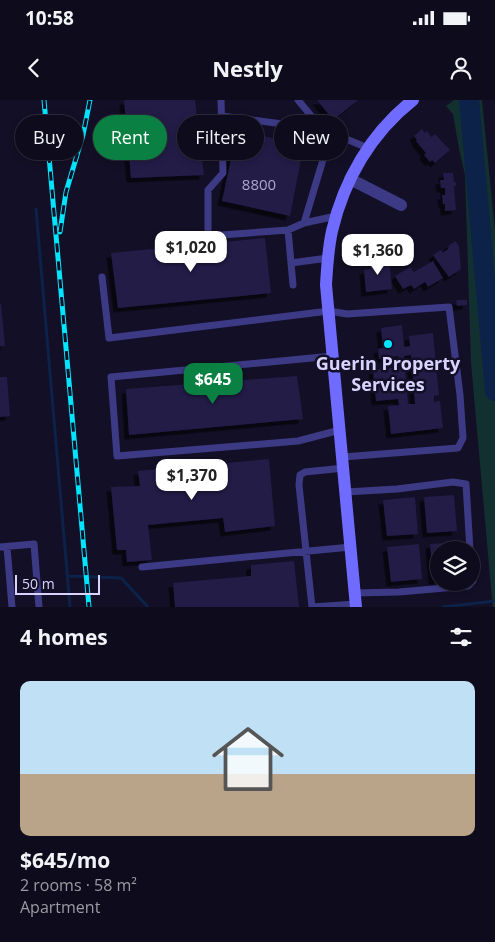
<!DOCTYPE html>
<meta charset="utf-8">
<style>
:root{--surface:#0e0b1c;--page:#1c1929;--text:#f1f3f6;--muted:#9b9ba3;--line:#2e2b3b;--accent:#0b8043}
body{margin:0;font-family:"Open Sans",sans-serif;background:var(--page);color:var(--text);height:100vh;display:flex;flex-direction:column;font-size:19px;white-space:nowrap}
*{box-sizing:border-box;margin:0}
p{font-size:16px;color:var(--muted)}
.icon{flex:none;width:28px;height:28px;fill:none;stroke:currentColor;stroke-width:2;stroke-linecap:round;stroke-linejoin:round}
.map{position:relative;height:507px;overflow:hidden}
.sheet{display:flex;flex-direction:column;background:var(--surface);flex:1}
.sheet>*{flex:none}
.top-card{position:absolute;left:15px;top:15px;width:465px;height:45px;display:flex;gap:10px}
.buttons{position:absolute;left:430px;top:441px;display:grid;gap:10px}
.buttons a{display:grid;place-items:center;width:50px;height:50px;border-radius:50%;background:var(--surface);box-shadow:0 2px 8px #0003,0 0 0 1px var(--line);font-size:25px}
.scale{position:absolute;left:15px;bottom:12px;width:85px;box-sizing:border-box;padding-left:5px;border:2px solid #d9d4ff;border-top:0;font-size:14px;line-height:18px;white-space:nowrap;color:#d9d4ff;-webkit-text-stroke:4px #130f26;paint-order:stroke}
.price{position:absolute;translate:-50% -42px;padding:0 11px;border-radius:10px;background:#fff;color:#222;font-size:16px;line-height:32px;filter:drop-shadow(0 1px 2px #0008)}
.price::after{content:'';position:absolute;left:50%;top:30px;width:15px;height:11px;margin-left:-8px;background:inherit;clip-path:polygon(0 0,100% 0,50% 100%)}
.price.selected{background:var(--accent);color:#fff}
ul{padding:0;list-style:none}
li{display:grid;align-content:center;gap:10px;height:265px;padding:0 20px}
li span{display:grid;place-items:center;height:155px;border-radius:10px;color:#555}
li>.icon{margin-inline-start:auto}
span .icon{width:90px;height:90px;fill:#fffc;stroke-width:1}
li b{font-size:21px}
h2{display:flex;justify-content:space-between;align-items:center;height:60px;padding:0 20px;font-size:21px}
.chip{padding:0 18px;border-radius:22px;background:var(--surface);box-shadow:0 2px 8px #0003,0 0 0 1px var(--line);font-size:18px;line-height:45px}
.chip.selected{background:var(--accent);color:#fff}
.status{display:flex;justify-content:space-between;align-items:center;height:35px;padding:0 25px;background:var(--surface);direction:ltr}
.status svg{height:14px;fill:currentColor}
header{display:flex;justify-content:space-between;align-items:center;height:65px;padding:0 20px;background:var(--surface);font-size:22px;font-weight:700}
.map>svg:first-child{display:block}
.green{fill:#12302f}
.lines{fill:none;stroke-linecap:round;stroke-linejoin:round}
.stream{stroke:#0c2248;stroke-width:3}
.river{stroke:#0c2248;stroke-width:20}
.building{fill:#241b47;fill-rule:evenodd;filter:url(#shadow)}
.lane{stroke:#3d3a85;stroke-width:7}
.street{stroke:#3d3a85;stroke-width:12}
.secondary{stroke:#6f6bff;stroke-width:12}
.rail-casing{stroke:#00e5ff;stroke-width:5}
.rail{stroke:#130f26;stroke-width:3;stroke-dasharray:9;stroke-linecap:butt}
.poi-dot{fill:#00e5ff;stroke:#130f26;stroke-width:2}
.labels{text-anchor:middle;dominant-baseline:central;stroke-width:5;stroke-linejoin:round;paint-order:stroke}
.number-label{font-size:15px;fill:#aca6d1}
.poi-label{font-size:18px;font-weight:bold;fill:#d9d4ff;stroke:#130f26}
</style>
<div class="status"><b>10:58</b><svg viewBox="0 0 49 12"><path d="M0 12V9h3v3zM5 12V6h3v6zM10 12V3h3v9zM15 12V0h3v12zM26 1h20v11H26zM47 4h2v5h-2z"/></svg></div>
<header><svg class="icon" aria-label="back" viewBox="0 0 24 24"><path d="M15 5l-7 7 7 7"/></svg>Nestly<svg class="icon" aria-label="person" viewBox="0 0 24 24"><circle cx="12" cy="8" r="4"/><path d="M4 21q1-7 8-7t8 7"/></svg></header>
<div class="map">
<svg width="495" height="507" viewBox="0 0 495 507">
<defs>
<filter id="shadow"><feDropShadow dx="-4.5" dy="4.5" stdDeviation="0" flood-color="#0009"/></filter>
</defs>
<rect width="100%" height="100%" fill="#130f26"/>
<path class="green" d="M454 0H482L495 131V507H493L492 499 471 263 465 75 459 49 453 14 446 6Z"/>
<g class="lines">
<path class="stream" d="M36 109 70 507
M68 476 121 478 148 507
M443 507 495 501"/>
<path class="river" d="M469 0 495 291"/>
</g>
<path class="building" d="M124 0H195L204 75 131 78Z
M317 0H358L333 20Z
M422 29 425 33 427 31 431 37 435 34 450 50 435 63 432 60 430 62 424 55 426 53 416 41 417 40 414 36Z
M237 31 304 44 290 116 222 101Z
M443 73H453L454 82H456V86H454L456 110 445 111V104H443L442 95H445V88H441L440 80H444Z
M265 138 271 193 118 208 111 153Z
M455 141 459 146 461 169 449 177 433 155 441 150 443 153 449 148 448 146Z
M389 158 392 189 366 192 364 170 370 169 369 165H373V159Z
M433 161 443 178 428 187 425 182 414 189 411 185 403 189 395 176 410 167 414 172Z
M458 200H467V205L457 206 456 201Z
M0 204H1L5 246H0Z
M402 225 404 247 410 246 409 236 433 233 439 295 434 296V302L440 301 443 328 391 334 388 306 399 305 398 299 376 301 373 270 399 267 398 256 379 259 378 249 383 248 381 228ZM411 255 415 304H408L404 256Z
M297 276 303 319 129 335 126 289Z
M0 277H7L10 316 0 317Z
M269 359 275 426 225 432 223 418 148 425 152 460 127 462 126 450H117L111 387 140 386 138 371Z
M454 395 457 431 427 433 424 397Z
M415 397 418 434 387 436 383 400Z
M461 442 462 450H439V480H433L430 444Z
M419 444 422 479 391 482 387 447Z
M294 461 299 507H175L173 483 251 476V465Z"/>
<g class="lines">
<path class="lane" d="M221 0 223 73 208 90V136L288 130 304 123 336 116
M298 0 322 29 368 48
M222 16 322 29 328 43 304 123
M288 130 293 185
M291 163 328 158
M102 177 109 238 329 211 347 214 449 207 460 295 463 338 458 348 343 357
M333 256 111 277 117 356 298 341 340 330
M344 368 305 372 300 375 299 385 312 507 356 504
M346 392 397 389 453 382 466 384 470 450
M0 447 34 444 39 507
M7 447 12 507
M142 467 351 447
M355 493 399 492 468 486 473 481 471 461"/>
<path class="street" d="M350 79 401 105"/>
<path class="secondary" d="M356 507 326 185C327 167 328 149 332 131 344 80 371 33 413 0"/>
<g class="rail-casing">
<path id="rail" d="M44 0 89 507
M60 132 66 92 83 35 90 0"/>
</g>
<use href="#rail" class="rail"/>
</g>
<circle class="poi-dot" cx="388" cy="244" r="5"/>
<g class="labels">
<g class="number-label">
<text x="259" y="84">8800</text>
</g>
<g class="poi-label">
<text x="388" y="263">Guerin Property<tspan x="388" dy="21">Services</tspan></text>
</g>
</g>
</svg>
<div class="buttons">
<a><svg class="icon" aria-label="layers" viewBox="0 0 24 24"><path d="M12 4l9 5-9 5-9-5zM3 14l9 5 9-5"/></svg></a>
</div>
<div class="scale">50 m</div>
<b class="price" style="left:191px;top:173px">$1,020</b>
<b class="price" style="left:378px;top:176px">$1,360</b>
<b class="price selected" style="left:213px;top:305px">$645</b>
<b class="price" style="left:192px;top:401px">$1,370</b>
<div class="top-card">
<a class="chip">Buy</a>
<a class="chip selected">Rent</a>
<a class="chip">Filters</a>
<a class="chip">New</a>
</div>
</div>
<section class="sheet">
<h2>4 homes<svg class="icon" aria-label="filters" viewBox="0 0 24 24"><path d="M4 7h16M4 17h16"/><circle cx="9" cy="7" r="2"/><circle cx="15" cy="17" r="2"/></svg></h2>
<ul>
<li><span style="background:linear-gradient(#bfe0f5 60%,#b9a48a 0)"><svg class="icon" aria-label="home" viewBox="0 0 24 24"><path d="M3 11l9-7 9 7M6 9v11h12V9"/></svg></span><div><b>$645/mo</b><p>2 rooms · 58 m²</p><p>Apartment</p></div></li>
</ul>
</section>
